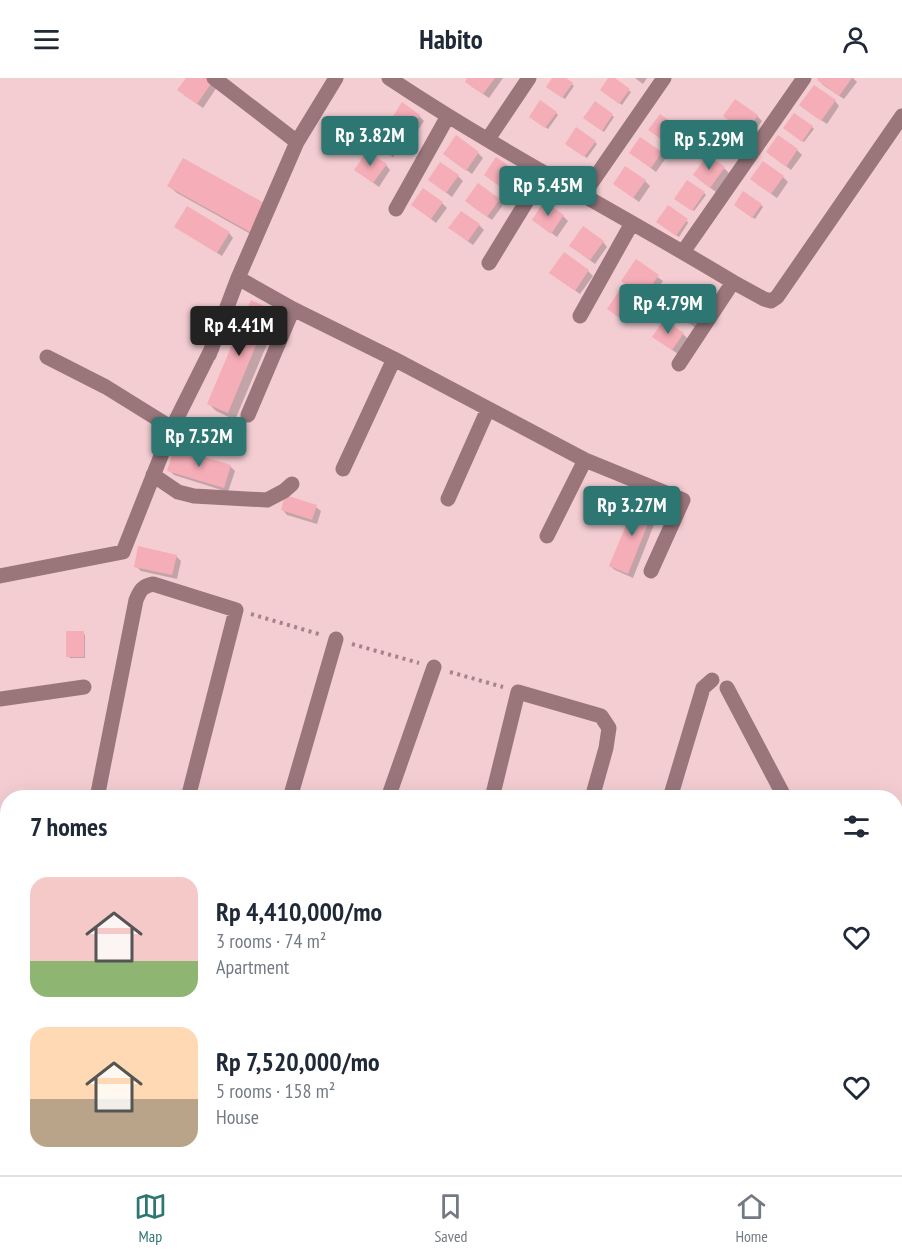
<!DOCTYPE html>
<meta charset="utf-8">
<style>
:root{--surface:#fff;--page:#f2f2f3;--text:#1f2937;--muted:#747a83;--line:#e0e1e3;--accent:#2d7672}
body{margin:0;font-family:"PT Sans Narrow",sans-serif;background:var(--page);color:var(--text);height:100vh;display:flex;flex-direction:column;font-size:22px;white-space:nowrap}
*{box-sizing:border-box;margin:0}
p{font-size:20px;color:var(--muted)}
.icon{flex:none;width:33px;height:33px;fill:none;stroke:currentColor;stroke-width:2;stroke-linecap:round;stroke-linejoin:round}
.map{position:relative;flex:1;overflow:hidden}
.drawer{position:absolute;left:0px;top:712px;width:903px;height:386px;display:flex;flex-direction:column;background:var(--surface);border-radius:24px 24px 0 0;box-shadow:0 6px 24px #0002}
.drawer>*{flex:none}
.price{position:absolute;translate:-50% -51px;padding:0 14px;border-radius:6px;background:var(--accent);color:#fff;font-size:20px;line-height:39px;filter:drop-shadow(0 2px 3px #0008)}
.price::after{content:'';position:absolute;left:50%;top:36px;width:18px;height:14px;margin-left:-9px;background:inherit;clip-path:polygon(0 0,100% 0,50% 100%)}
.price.current{background:#222;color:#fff}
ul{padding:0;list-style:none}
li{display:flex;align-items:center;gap:18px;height:150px;padding:0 30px}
li span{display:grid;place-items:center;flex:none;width:168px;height:120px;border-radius:18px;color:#555}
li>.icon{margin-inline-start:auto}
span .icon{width:72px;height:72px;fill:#fffc;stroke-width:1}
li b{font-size:26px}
h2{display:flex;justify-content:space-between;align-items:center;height:72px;padding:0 30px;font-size:26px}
header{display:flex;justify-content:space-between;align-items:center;height:78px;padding:0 30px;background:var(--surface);font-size:27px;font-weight:600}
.tab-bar{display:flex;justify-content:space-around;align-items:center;height:84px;border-top:2px solid var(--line);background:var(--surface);font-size:16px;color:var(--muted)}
.tab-bar a{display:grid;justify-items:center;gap:3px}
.tab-bar .current{color:var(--accent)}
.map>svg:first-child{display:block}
.shadow{fill:#0003}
.building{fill:#f5adb7}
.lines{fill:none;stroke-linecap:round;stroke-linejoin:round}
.path{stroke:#a68388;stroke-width:4;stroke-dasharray:3 4.5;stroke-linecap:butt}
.minor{stroke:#9a767b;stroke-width:15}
</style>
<header><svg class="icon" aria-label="menu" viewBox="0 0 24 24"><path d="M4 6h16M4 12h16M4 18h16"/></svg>Habito<svg class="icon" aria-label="person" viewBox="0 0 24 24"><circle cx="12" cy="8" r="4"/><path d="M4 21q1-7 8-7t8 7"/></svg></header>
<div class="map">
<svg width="902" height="1097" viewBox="0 0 902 1097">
<rect width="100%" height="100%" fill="#f3cdd2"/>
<path class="shadow" d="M187 0H205L217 9 203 30 184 17Z
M469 0H503L489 20 471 8Z
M554 0H564L574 8 565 21 550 10Z
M610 0 631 14 622 27 604 14Z
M635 0H647L643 6Z
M820 0H853L857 4 844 21 823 7 819 2Z
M835 23 839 28 827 46 806 32Z
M595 25 614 39 604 54 587 42Z
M556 35 558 37 548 51 533 41Z
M419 38 424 43 413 59 391 43Z
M757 38 762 43 751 58 730 43Z
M812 49 814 51 804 64 787 52Z
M679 51 681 53 670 67 652 54Z
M716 51 735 65 726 79 709 67Z
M401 63 403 65 393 79 375 66Z
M595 64 597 66 587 80 569 67Z
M797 72 802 77 791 92 768 74Z
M478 75 483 80 472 96 449 80Z
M631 75H661L666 80 656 94Z
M183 82 258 160 177 115 169 108Z
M386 87 390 92 379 109 356 92Z
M724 90 729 95 716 114 700 102Z
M518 96 523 101 512 117 486 97Z
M458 98 463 103 452 119 430 102Z
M783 99 788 104 777 120 757 106Z
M645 103 650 108 639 124 615 106Z
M704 115 706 117 694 133 678 122Z
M499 122 503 127 492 142 472 128Z
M442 125 447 130 436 145 413 127Z
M761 127 763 129 755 141 737 129Z
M563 138 568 143 557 159 539 146Z
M687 143 688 145 679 159 660 145Z
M479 147 484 152 473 167 455 154Z
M176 149 229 155 233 160 222 178Z
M603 164 607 169 595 186 576 172Z
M636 183 663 203 649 223 623 203Z
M588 193 593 198 580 216 556 199Z
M636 226 638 228 627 244 611 233Z
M703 228 708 233 696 250 679 239Z
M270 232 278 240 235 342 216 333 209 326Z
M683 256 688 261 678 276 659 263Z
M230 388 235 393 228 414 174 397 169 392Z
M637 423 655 430 659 434 633 500 615 492 610 488Z
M316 429 321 433 317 446 287 437 283 432Z
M176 478 181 483 177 501 141 493 136 488Z
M83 555 85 557V580H70L68 578Z"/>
<path class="building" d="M186 0H208L213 3 197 26 177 12Z
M467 0H495L483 16 465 4Z
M552 0H566L573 5 562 20 546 9Z
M608 0H615L630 11 619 26 600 12Z
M818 0H852L839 18 817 2Z
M814 7 836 22 821 43 799 27Z
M735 21 758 37 746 55 723 38Z
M540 22 557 34 545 50 529 39Z
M595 23 613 36 602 53 583 40Z
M402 24 420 37 407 55 390 43Z
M794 35 813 48 802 64 783 50Z
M660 36 680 50 668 66 648 52Z
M382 48 402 62 391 78 371 64Z
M576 49 596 63 584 79 565 66Z
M715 49 734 62 723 78 705 65Z
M456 57 479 74 466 93 443 76Z
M778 57 798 71 786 89 766 74Z
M640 59 662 74 651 90 629 75Z
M367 73 387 86 373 105 354 92Z
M707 77 725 89 710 110 693 97Z
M496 79 519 95 506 113 484 97Z
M183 80 266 126 250 154 167 108Z
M763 83 784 98 771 116 750 101Z
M440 84 459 97 446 115 428 102Z
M625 88 646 102 633 120 613 106Z
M687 102 705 114 692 133 674 121Z
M478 105 500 121 487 139 465 123Z
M423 110 443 124 431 141 411 127Z
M743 113 762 126 752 140 734 127Z
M544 123 564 137 551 156 532 142Z
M668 127 688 141 676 158 656 144Z
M187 128 230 154 217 175 174 149Z
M461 133 480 146 468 163 448 150Z
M583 148 604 163 590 182 569 168Z
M564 174 589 192 575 213 549 195Z
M636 181 659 197 644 219 621 203Z
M619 213 637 225 624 243 607 231Z
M687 215 704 227 690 247 673 235Z
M251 222 271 231 228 335 207 326Z
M664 241 684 255 672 272 652 259Z
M174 370 231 387 224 410 167 393Z
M285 417 317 427 312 442 281 432Z
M637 421 655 428 628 496 609 488Z
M138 468 177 477 172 497 134 489Z
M66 553H84V579H66Z"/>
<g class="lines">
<path class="path" d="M251 536 322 557
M352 566 419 585
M450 594 503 609"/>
<path class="minor" d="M214 0 297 64
M389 0C500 74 619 135 733 204L764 221 771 223 777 219 902 38
M488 61 529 0
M583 117 664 0
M396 131 448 38
M683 174 804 0
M489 185 544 95
M238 200 293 231 394 281 585 382 683 422 651 493
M580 238 632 145
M209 277 238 200 297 64 336 0
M47 279 106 309 172 350
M679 286 733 204
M248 337 293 231
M343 391 394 281
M153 397 178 414 194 418 267 422 284 413 292 406
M448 421 488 331
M547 458 585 382
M0 498 123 474 172 350 212 270
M727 610 785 720
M0 621 84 609
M97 720 136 522C140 513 142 508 153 506L236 532 188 720
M290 720 336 561
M388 720 434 589
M492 720 518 614 601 638 609 650 606 670 592 720
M670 720 703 610 712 602
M0 885 8 884
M215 1090 301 1097
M724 1090 729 1097
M862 1090V1097
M322 1097 323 1090
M477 1097 485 1090
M558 1097 560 1090
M610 1097 622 1090
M770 1097 771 1090"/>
</g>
</svg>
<b class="price" style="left:370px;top:89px">Rp 3.82M</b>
<b class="price" style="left:709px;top:93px">Rp 5.29M</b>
<b class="price" style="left:548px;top:139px">Rp 5.45M</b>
<b class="price" style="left:668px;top:257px">Rp 4.79M</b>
<b class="price current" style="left:239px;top:279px">Rp 4.41M</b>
<b class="price" style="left:199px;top:390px">Rp 7.52M</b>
<b class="price" style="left:632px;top:459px">Rp 3.27M</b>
<section class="drawer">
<h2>7 homes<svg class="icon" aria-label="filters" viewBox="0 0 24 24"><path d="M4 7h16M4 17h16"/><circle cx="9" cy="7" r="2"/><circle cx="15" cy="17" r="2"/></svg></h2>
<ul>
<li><span style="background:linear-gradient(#f6c9c9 70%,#8fb573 0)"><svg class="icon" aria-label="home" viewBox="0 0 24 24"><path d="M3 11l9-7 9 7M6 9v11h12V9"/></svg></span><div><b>Rp 4,410,000/mo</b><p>3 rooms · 74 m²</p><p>Apartment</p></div><svg class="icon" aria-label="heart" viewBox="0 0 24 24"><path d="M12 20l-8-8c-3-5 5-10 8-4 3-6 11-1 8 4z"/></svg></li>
<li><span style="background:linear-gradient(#ffd9b3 60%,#b9a48a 0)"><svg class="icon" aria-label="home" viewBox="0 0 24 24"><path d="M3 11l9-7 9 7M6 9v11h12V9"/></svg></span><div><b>Rp 7,520,000/mo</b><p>5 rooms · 158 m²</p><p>House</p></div><svg class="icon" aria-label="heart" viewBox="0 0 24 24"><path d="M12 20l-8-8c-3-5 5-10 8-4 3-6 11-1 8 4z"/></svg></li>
</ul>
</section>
</div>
<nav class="tab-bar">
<a class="current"><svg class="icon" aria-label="map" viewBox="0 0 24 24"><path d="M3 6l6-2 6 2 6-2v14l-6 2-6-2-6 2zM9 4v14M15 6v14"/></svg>Map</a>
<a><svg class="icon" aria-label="saved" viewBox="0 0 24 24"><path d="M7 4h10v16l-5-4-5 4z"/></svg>Saved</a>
<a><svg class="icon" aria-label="home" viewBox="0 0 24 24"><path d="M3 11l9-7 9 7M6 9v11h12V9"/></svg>Home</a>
</nav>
